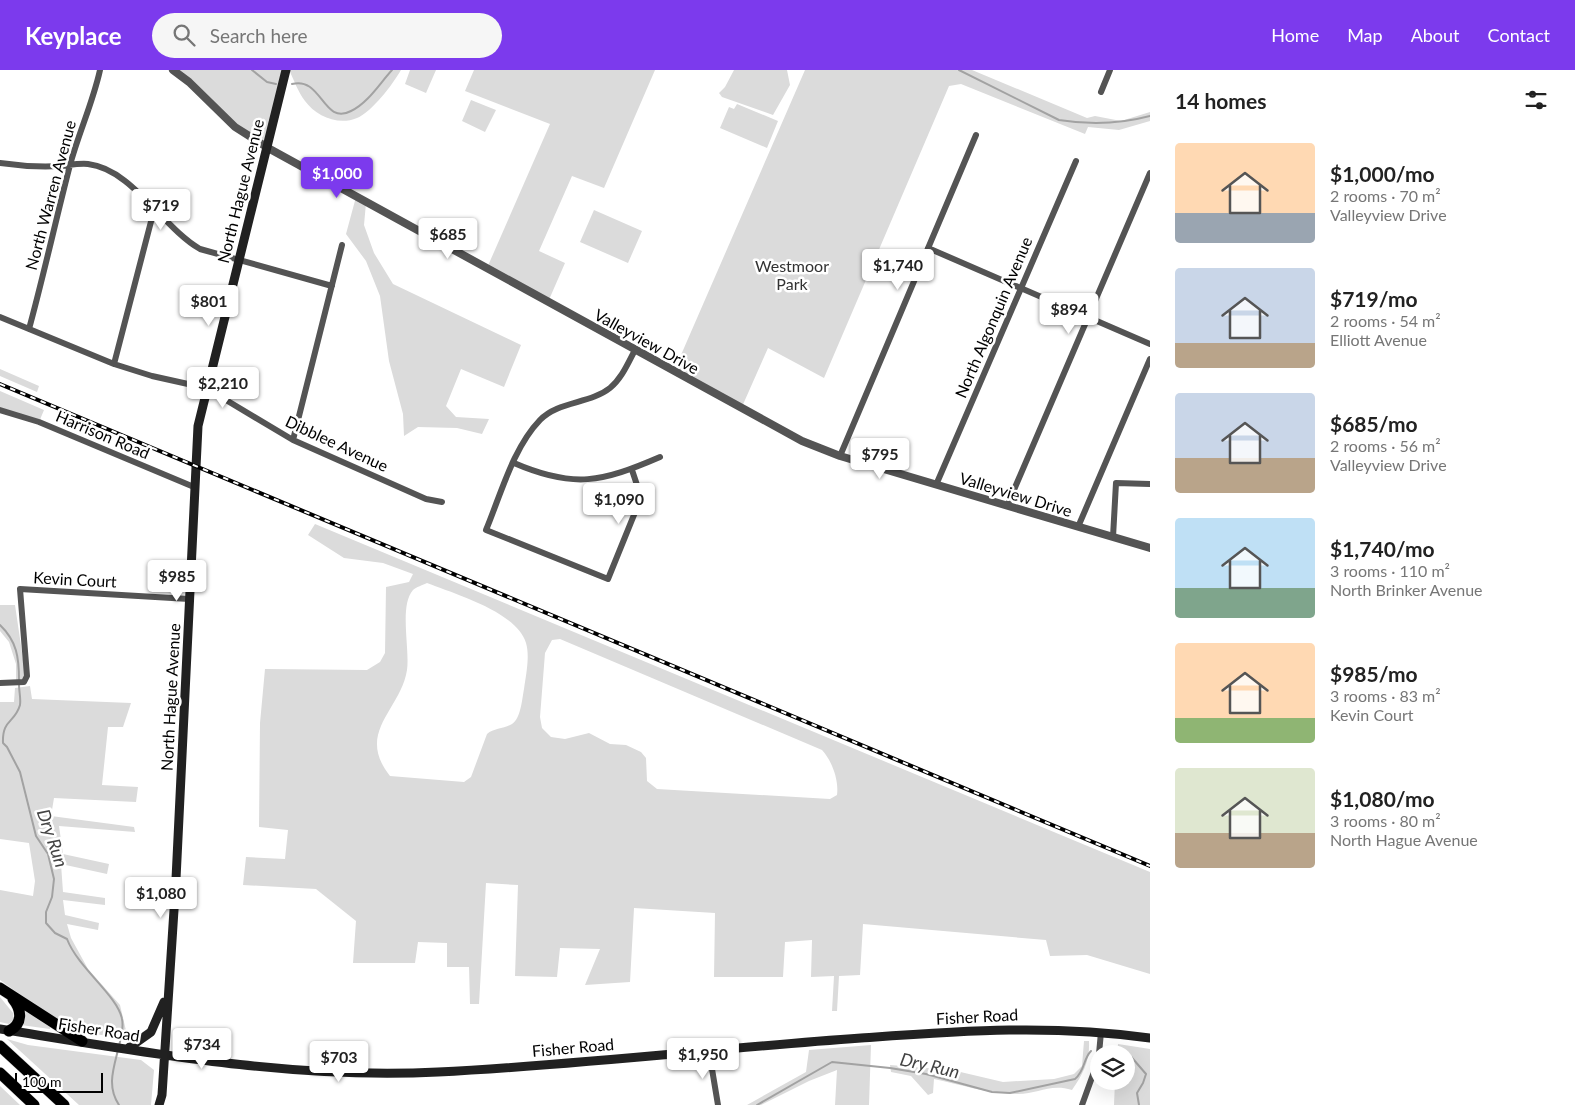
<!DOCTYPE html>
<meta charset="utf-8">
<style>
:root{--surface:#fff;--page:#f6f6f6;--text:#222;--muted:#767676;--accent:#7c3aed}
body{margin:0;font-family:Lato,sans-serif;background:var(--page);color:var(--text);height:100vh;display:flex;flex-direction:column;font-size:19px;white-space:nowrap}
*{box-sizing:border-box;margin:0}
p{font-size:16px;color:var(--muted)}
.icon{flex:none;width:28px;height:28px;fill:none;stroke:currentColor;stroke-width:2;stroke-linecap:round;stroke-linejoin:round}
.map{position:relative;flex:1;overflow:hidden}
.side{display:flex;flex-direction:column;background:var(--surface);width:425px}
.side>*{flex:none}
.buttons{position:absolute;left:1090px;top:975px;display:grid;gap:10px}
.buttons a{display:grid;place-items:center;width:45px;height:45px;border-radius:50%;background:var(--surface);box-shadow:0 5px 20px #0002;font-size:25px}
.scale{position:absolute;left:15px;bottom:12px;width:88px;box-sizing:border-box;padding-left:5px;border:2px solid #000;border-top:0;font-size:14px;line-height:18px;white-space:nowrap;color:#000;-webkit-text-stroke:4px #fff;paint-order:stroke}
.price{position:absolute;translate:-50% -42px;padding:0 11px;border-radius:5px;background:#fff;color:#222;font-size:16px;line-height:32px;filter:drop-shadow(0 1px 2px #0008)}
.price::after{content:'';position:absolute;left:50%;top:30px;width:15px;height:11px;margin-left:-8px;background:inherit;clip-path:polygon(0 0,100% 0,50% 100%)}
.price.active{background:var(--accent);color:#fff}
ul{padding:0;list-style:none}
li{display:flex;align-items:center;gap:15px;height:125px;padding:0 25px}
li span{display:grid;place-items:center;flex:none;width:140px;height:100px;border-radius:5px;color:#555}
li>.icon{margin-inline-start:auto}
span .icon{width:60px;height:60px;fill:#fffc;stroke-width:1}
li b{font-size:21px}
h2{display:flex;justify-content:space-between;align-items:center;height:60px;padding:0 25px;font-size:21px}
header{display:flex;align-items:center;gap:30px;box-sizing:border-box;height:70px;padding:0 25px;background:var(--accent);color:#fff}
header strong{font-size:24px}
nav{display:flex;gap:28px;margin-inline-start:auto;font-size:18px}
.search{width:350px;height:45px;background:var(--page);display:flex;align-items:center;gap:12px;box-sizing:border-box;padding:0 18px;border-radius:28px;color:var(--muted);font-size:19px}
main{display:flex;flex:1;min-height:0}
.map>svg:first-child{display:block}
.green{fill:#dbdbdb;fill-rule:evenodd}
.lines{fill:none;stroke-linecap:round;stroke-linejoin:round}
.stream{stroke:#a2a2a2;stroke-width:2}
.motorway-casing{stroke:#dbdbdb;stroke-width:12}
.minor{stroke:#545454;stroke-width:6}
.tertiary{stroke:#545454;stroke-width:8}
.secondary{stroke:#212121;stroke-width:9}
.motorway{stroke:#000;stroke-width:11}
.rail-casing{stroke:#000;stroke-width:4}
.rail{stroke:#fff;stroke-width:2;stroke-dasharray:5.5;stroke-linecap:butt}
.labels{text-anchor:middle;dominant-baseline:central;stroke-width:5;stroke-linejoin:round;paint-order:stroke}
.street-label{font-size:16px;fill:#000;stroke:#fff}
.park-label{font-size:16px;fill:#323232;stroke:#fff}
.water-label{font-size:18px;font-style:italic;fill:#434343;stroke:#fff}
</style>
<header>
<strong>Keyplace</strong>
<div class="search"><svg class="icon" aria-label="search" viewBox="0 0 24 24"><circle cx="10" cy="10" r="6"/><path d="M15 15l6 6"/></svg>Search here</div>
<nav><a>Home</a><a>Map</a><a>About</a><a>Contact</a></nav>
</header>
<main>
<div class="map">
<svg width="1150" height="1035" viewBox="0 0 1150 1035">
<rect width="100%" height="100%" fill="#fff"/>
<path class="green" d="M173 0H286L268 78 244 64Z
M289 0H401C393 14 372 42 357 48 338 56 316 46 305 31 298 22 294 10 289 0Z
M410 0H436L426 23 405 14Z
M474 0H655L604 118 572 106 539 181 565 193 548 232 487 198 550 54 465 21Z
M734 0H787L790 15 773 45 722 27 719 23 725 17Z
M805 0H972L1087 48 1095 46 1121 51 1150 42V51L1119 60 1088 57 1085 64 961 14 949 16 824 308 768 278 741 339 674 301Z
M471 30 496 40 485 62 462 51Z
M737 34 778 51 767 78 720 58 729 37 734 39Z
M356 127 366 133 364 155 374 183 393 214 521 275 504 317 461 299 446 336 456 347 489 349 482 364 457 358 418 357 404 366 403 344 389 291 380 226 366 191 346 164Z
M594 140 642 161 628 193 580 172Z
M0 299 39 316 37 322 0 306Z
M0 321 44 340 39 352 0 340Z
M315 454 1150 802V904L1087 885 1050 886 1046 870 863 854 860 905 839 906 837 941H832L834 906 811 907 812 870 785 872 783 907H714L715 843 634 838 630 912 585 915 600 879 560 878 557 907 515 906 518 815 486 813 479 934H470L469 897H447V873L418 872 415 893H353L356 851 316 819 243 815 246 787 285 789 288 760 259 757 260 653 265 599 367 600 380 592 385 583 386 517 409 512 413 504 383 493 344 488 308 465ZM427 513C455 524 517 542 526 573 530 586 526 605 524 619 522 629 521 648 512 654 504 659 494 658 487 664L471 707 464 712 390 706C355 662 401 640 407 600 410 578 399 536 413 520 416 517 423 515 427 513ZM560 569 822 680C832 691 839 710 837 725L830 729 657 719 647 711 646 688 641 682 626 675 610 674 589 663 565 669 551 667 542 658 540 647 545 583 552 570Z
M0 535H15L24 596V610H16V594L9 572 0 561Z
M30 616 32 629 131 633 123 657H108L102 715 138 717 136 732 54 728 51 746 134 757 135 762 59 756 63 784 109 794 107 804 61 794 63 822 105 828V835L63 830 65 845 99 853 98 860 67 854 71 868 88 899 120 935 128 969 75 961 54 949 0 910V820L33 826 35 811 29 773 0 769V632H14L15 618Z
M0 927 13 943V950L9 954 0 952Z
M22 937 50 956V959L21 955Z
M7 969 28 975 141 990 154 1000 151 1035H79Z
M1084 971H1089C1090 991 1083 1004 1072 1020 1049 1013 1037 1025 1015 1024 987 1023 961 1015 934 1009L933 1023 928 1025 911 1006 891 1002 890 995 952 1000 1003 1012 1054 1009 1074 1004 1082 996Z
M1118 974 1150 979V1035H1114L1115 1011H1126V984H1117Z
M871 975 869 1035H835L837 1000 809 1011 761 1035H747L806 1002 809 980Z
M0 1016 20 1035H0Z"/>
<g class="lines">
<path class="stream" d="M252 0 267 12 276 14
M959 0 1059 50C1090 55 1120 54 1150 46
M292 14C322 6 323 56 351 41 368 33 380 13 392 0
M0 555C17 571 19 588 19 610
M19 615C19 622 21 627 20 635 15 653 2 649 3 673L7 677 20 702 36 766 48 784 54 809 52 827 46 842V853L55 863 67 869C78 898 118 926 122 949 124 958 121 967 119 976
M118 980C113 1000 107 1017 119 1035
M1110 983 1113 984
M1122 984 1127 982 1146 1004 1143 1013 1137 1023 1139 1035
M757 1035 832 992 890 998 926 1004 992 1022 1010 1023 1075 1009C1085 1001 1083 989 1091 981"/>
<g class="motorway-casing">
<path id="motorway" d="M0 918 82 971
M9 961C23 954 22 940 13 929
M0 976 64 1035
M0 1003 34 1035"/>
</g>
<path class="minor" d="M1101 22 1110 0
M0 93C20 96 41 97 61 96 70 95 80 93 88 94 132 99 163 158 200 179L332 216
M928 178 1150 274
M0 247 114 294 152 306 206 318 293 370 426 429 442 432
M29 259C44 204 56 149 70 95 79 62 93 32 100 0
M114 294 154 140
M0 340 39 352 194 417
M293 370 342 175
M840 386 976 65
M514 393C574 419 602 412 660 387
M632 400 638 418V435L608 509 486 460C501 424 513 378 540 350 558 331 590 334 610 318 622 308 628 293 635 280
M936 415 1076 91
M1007 436 1150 103
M1078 457 1150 289
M1113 467 1116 413 1150 414
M0 613 24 612 27 606 20 519 189 529
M709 981 718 1035
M1099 984 1101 962
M1082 1035 1099 988"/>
<path class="tertiary" d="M173 0 189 12 235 57 268 78 802 371 840 386 1150 478"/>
<path class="secondary" d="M0 959C143 982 294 1010 438 1002 579 995 720 978 861 968 960 961 1050 954 1150 968
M127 979 151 962 164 932
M159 1035 162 1025 176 809 198 356 286 0"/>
<use href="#motorway" class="motorway"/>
<g class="rail-casing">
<path id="rail" d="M0 314 1150 796"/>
</g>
<use href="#rail" class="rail"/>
</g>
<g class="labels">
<g class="street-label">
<text transform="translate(240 121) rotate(-76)">North Hague Avenue</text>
<text transform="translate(50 125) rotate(-75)">North Warren Avenue</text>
<text transform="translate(993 247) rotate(-67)">North Algonquin Avenue</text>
<text transform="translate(647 271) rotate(29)">Valleyview Drive</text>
<text transform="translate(103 364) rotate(23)">Harrison Road</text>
<text transform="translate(337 373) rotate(25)">Dibblee Avenue</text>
<text transform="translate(1016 424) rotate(17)">Valleyview Drive</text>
<text transform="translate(75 509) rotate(3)">Kevin Court</text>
<text transform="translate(170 627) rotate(-87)">North Hague Avenue</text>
<text transform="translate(977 946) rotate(-3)">Fisher Road</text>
<text transform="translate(99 959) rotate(9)">Fisher Road</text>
<text transform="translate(573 977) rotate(-5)">Fisher Road</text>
</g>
<g class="park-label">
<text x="792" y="195">Westmoor<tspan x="792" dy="18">Park</tspan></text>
</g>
<g class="water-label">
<text transform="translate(53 768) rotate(71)">Dry Run</text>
<text transform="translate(930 995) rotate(13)">Dry Run</text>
</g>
</g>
</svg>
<div class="buttons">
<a><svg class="icon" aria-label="layers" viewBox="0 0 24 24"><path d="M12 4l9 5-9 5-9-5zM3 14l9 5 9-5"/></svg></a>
</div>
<div class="scale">100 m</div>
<b class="price active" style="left:337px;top:129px">$1,000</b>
<b class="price" style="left:161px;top:161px">$719</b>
<b class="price" style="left:448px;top:190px">$685</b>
<b class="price" style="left:898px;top:221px">$1,740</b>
<b class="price" style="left:209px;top:257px">$801</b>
<b class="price" style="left:1069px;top:265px">$894</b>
<b class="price" style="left:223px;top:339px">$2,210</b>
<b class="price" style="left:880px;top:410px">$795</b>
<b class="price" style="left:619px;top:455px">$1,090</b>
<b class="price" style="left:177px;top:532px">$985</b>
<b class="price" style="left:161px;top:849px">$1,080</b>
<b class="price" style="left:202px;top:1000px">$734</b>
<b class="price" style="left:703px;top:1010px">$1,950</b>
<b class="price" style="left:339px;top:1013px">$703</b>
</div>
<section class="side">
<h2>14 homes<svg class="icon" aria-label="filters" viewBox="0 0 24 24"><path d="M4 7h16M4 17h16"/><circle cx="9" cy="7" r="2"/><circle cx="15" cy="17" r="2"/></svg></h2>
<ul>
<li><span style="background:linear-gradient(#ffd9b3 70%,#9aa5b1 0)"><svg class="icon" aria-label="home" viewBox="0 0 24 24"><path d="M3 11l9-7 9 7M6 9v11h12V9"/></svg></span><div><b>$1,000/mo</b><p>2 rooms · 70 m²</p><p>Valleyview Drive</p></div></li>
<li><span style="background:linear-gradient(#c9d6e8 75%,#b9a48a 0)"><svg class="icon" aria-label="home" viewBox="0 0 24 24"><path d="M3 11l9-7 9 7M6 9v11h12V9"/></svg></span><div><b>$719/mo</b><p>2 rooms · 54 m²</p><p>Elliott Avenue</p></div></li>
<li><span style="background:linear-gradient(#c9d6e8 65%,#b9a48a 0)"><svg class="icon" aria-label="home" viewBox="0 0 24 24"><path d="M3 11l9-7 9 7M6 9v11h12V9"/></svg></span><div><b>$685/mo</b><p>2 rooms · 56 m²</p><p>Valleyview Drive</p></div></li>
<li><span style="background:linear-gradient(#bfe0f5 70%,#7fa58c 0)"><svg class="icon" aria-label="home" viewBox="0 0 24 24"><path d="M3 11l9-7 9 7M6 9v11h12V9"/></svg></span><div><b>$1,740/mo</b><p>3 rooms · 110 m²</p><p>North Brinker Avenue</p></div></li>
<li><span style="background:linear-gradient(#ffd9b3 75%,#8fb573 0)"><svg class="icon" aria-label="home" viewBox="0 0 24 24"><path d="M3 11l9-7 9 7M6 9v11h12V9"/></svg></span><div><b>$985/mo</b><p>3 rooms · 83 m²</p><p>Kevin Court</p></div></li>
<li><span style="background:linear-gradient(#dfe7d0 65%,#b9a48a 0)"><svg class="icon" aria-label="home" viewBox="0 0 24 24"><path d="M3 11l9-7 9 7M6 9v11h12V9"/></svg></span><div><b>$1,080/mo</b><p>3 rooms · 80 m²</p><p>North Hague Avenue</p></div></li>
</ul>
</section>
</main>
